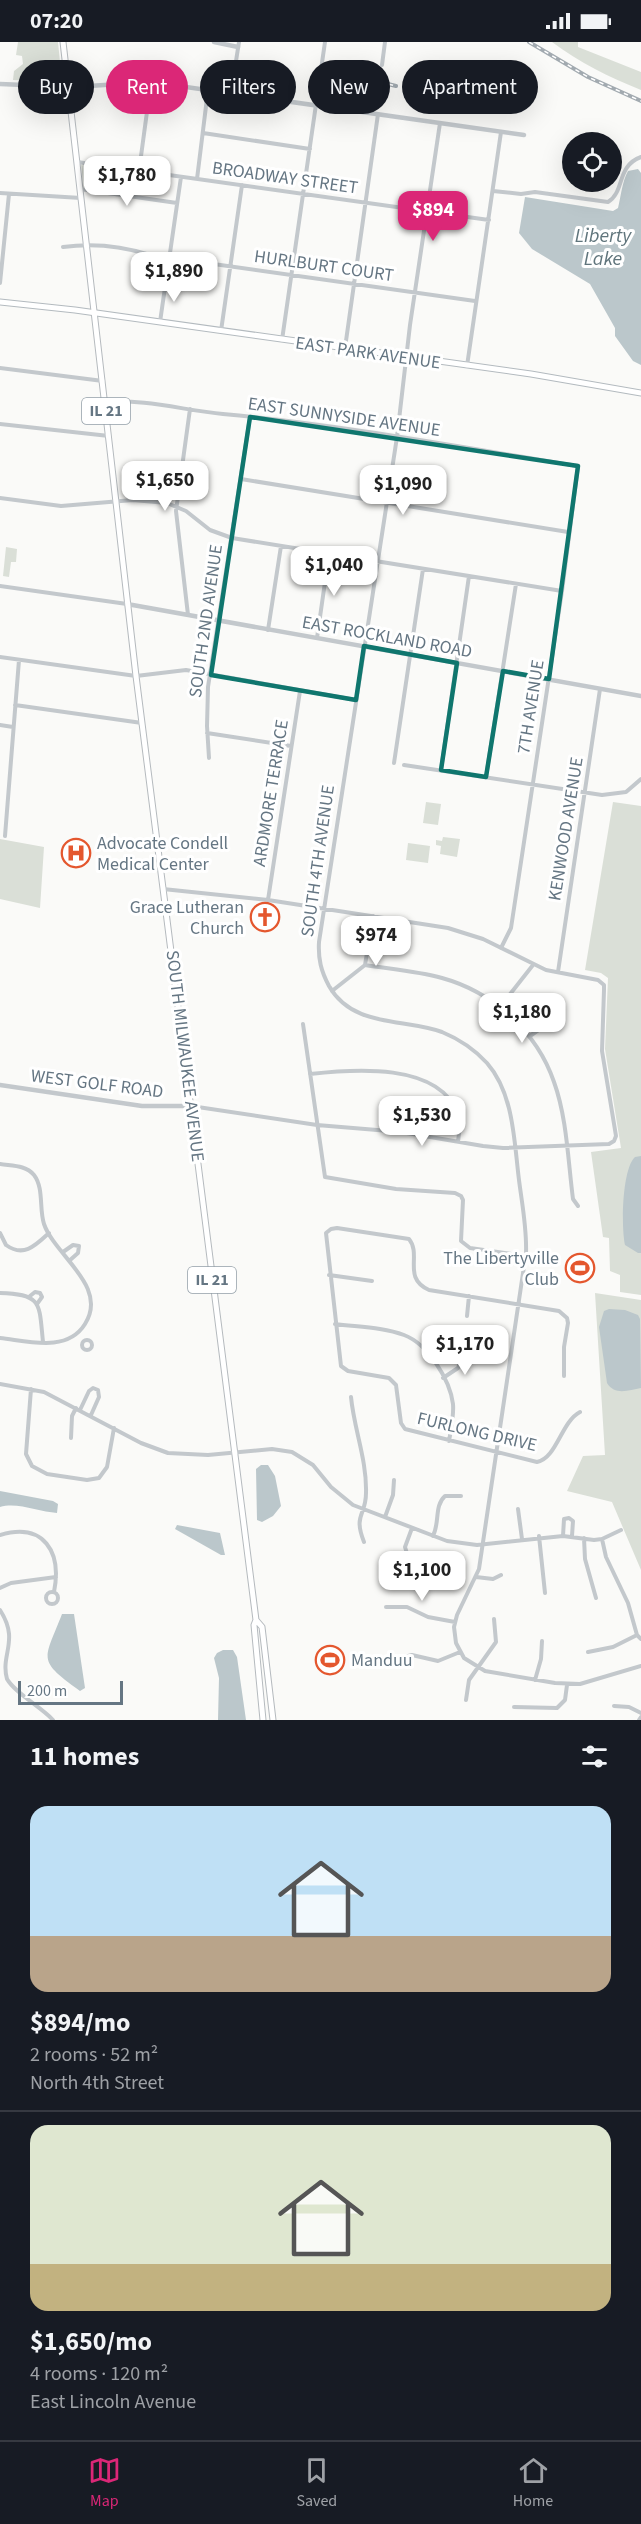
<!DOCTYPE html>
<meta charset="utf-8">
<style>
:root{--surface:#171b24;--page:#242831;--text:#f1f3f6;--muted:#9ea1a6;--line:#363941;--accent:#db2777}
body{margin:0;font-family:"Source Sans 3",sans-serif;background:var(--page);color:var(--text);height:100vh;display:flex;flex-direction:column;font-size:22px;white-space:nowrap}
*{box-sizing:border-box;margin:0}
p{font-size:20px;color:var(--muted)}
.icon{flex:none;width:33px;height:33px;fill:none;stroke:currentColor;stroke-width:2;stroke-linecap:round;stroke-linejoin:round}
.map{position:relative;height:1678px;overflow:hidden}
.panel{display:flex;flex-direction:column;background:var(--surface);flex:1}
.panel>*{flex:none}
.hud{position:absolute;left:18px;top:18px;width:606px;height:54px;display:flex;gap:12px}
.tools{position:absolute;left:562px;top:90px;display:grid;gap:12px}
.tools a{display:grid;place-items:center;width:60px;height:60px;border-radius:50%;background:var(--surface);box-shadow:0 6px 24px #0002;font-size:30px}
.scale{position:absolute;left:18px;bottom:15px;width:105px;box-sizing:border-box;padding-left:6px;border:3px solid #657683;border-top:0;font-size:16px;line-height:21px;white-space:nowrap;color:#657683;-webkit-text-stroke:4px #fff;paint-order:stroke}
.price{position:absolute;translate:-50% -51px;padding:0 14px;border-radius:12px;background:#fff;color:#222;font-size:20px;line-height:39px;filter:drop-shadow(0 2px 3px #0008)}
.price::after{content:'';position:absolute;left:50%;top:36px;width:18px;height:14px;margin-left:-9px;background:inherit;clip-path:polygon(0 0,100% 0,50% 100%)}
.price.on{background:var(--accent);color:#fff}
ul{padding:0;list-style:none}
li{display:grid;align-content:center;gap:12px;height:318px;padding:0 30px}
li+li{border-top:2px solid var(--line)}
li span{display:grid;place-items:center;height:186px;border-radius:18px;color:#555}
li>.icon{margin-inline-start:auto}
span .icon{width:108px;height:108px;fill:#fffc;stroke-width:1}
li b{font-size:26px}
h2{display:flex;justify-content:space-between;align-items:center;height:72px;padding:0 30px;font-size:26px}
.pill{padding:0 21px;border-radius:27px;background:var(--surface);box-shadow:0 6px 24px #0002;font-size:21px;line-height:54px}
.pill.on{background:var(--accent);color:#fff}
.status{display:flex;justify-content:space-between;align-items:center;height:42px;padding:0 30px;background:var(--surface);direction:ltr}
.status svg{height:16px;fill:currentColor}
.dock{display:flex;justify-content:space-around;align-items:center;height:84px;border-top:2px solid var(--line);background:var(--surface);font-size:16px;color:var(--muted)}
.dock a{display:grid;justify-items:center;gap:3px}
.dock .on{color:var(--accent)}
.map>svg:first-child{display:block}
.green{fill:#dadfd7}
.water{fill:#bbc7cb}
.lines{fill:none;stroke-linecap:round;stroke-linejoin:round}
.secondary-casing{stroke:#b3babf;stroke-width:7}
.primary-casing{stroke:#b5babe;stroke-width:7}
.minor{stroke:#c3c8cc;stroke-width:4}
.tertiary{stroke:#c3c8cc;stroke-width:4.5}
.secondary{stroke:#fff;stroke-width:5}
.primary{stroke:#fff;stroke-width:5}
.rail-casing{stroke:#a2aab0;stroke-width:4}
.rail{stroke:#fff;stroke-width:1.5;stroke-dasharray:4.5;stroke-linecap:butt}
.marked{fill:none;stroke:#0f766e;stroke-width:4.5;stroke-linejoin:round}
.labels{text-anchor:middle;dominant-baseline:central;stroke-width:6;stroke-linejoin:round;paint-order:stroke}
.shield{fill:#fff;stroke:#939fa8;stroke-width:1.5}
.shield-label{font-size:16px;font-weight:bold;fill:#657683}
.street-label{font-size:18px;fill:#657683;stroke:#fff}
.poi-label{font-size:18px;fill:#657683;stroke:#fff;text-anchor:start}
.water-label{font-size:20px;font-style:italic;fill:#60757c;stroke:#fff}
</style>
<div class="status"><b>07:20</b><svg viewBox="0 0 49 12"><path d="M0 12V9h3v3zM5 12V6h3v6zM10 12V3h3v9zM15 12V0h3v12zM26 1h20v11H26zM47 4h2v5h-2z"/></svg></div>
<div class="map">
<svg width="641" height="1678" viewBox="0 0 641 1678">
<rect width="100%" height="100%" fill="#fafaf8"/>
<path class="green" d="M18 0H58L62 40 13 38 14 29 23 22 22 14 16 13Z
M552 0H578V5L641 30V48C609 35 580 21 552 0Z
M81 123 139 132 141 135 139 148 136 150 84 146Z
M6 505 17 507 16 520H11L9 535 3 534Z
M426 760 441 762 438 783 423 781Z
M613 760 641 764V1253L620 1250V1233L610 1229 609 1196 603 1195 591 1110 621 1106 605 1007 608 936 601 931 585 928Z
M443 795 460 797 457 815 440 812 441 804 436 803V798L442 799Z
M0 797 44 805 40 866 0 857Z
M408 801 430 804 428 821 406 818Z
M595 1251 641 1258V1528L612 1460 567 1449 583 1414 605 1413Z"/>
<path class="water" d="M638 127 641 131V323L633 319 615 294V286L590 242 532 207 519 191 525 155 613 169 618 166C621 154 622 140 628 129Z
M641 1114V1211H638L625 1203C621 1185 622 1127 635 1115Z
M609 1267 625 1268 638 1273 640 1277 641 1346C629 1348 615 1354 607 1341L599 1285 604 1269Z
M261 1423H268L275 1434 281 1464 273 1474 262 1480 257 1478 256 1427Z
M0 1449 53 1459 58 1462 57 1471C39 1470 18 1460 0 1465Z
M177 1483 220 1491 225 1513H221L175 1487Z
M62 1572H74L85 1646 80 1649C36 1617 44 1619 62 1572Z
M223 1608H233L237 1615 246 1678H218L219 1636 214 1616 217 1611Z"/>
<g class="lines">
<g class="secondary-casing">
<path id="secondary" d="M0 260 75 268 531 332 641 351"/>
</g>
<g class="primary-casing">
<path id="primary" d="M63 0 136 634 256 1578 254 1583 263 1678
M256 1578 262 1585 273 1678"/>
</g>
<path class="minor" d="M382 23 385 0
M231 51 239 0
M440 81 410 283 397 395 319 900C318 917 321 929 329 944 353 986 403 976 442 990 459 997 475 1008 487 1021 514 1052 514 1099 519 1138 522 1162 527 1186 526 1211L479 1527 457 1573 454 1585 456 1601 464 1616 485 1629 555 1641 580 1642 641 1624
M203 91 310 107
M77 120 489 178
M139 129 151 40
M197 137 208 48
M80 147 177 161
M493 149 521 152 535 150 608 160C625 150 616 124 641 115
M0 151 81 156
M63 205C92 201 122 204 150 213L475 259
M0 241 9 152
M160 280 181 135
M221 289 242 143
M282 298 325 0
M345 306 378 72
M467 324 501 90
M0 326 103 339
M105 360C145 357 183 368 223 372 342 383 460 405 578 424L562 549 511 886 501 906
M0 382 109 394
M241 437 568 490
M0 456 61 464 133 458 167 461 186 469 210 488 232 496 562 549
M0 544 127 562
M188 573 176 469 190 367
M268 588 281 504
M317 596 329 512
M0 615 136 634 186 628 356 658
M15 663 142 681
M0 683 13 685
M207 691 291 704
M209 716 207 684 208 645 250 375
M394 721 423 527
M404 723 602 753 626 750 641 737
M441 728 469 534
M486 735 516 542
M5 794 19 618
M163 847 268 858 448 886 483 897 546 928 598 938 604 943V948L602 1009 616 1094 614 1099 609 1102 503 1106 483 1104 401 1090 317 1083 191 1064
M268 858 300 649
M365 923C390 927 417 929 442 936 493 950 537 990 554 1040 567 1076 568 1119 573 1157L578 1164
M558 930 600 647
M332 949 365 923 373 874
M500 965 533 923
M303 982 325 1135
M530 994 544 984 559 982
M310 1032C353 1027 439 1020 458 1072 461 1081 459 1091 458 1100
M0 1122C12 1124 26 1123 34 1133 44 1146 39 1167 44 1182 55 1214 109 1244 85 1282 67 1311 28 1299 0 1296
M325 1135 396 1147 455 1151 461 1154
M461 1154 463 1158 461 1199 470 1206 526 1214
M0 1191 6 1203C24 1216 36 1203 49 1191
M63 1210 73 1203 79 1204 78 1211 69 1219
M329 1233 372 1239
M0 1251C43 1252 39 1262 43 1300
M30 1254 35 1250 40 1251 42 1255 37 1262
M467 1274 469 1254
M335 1282C357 1285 383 1285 404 1293 428 1302 450 1338 453 1362 454 1374 451 1387 449 1399
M82 1303a5 5 0 1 1 10 0a5 5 0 1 1-10 0Z
M564 1334V1305L568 1281 567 1276 559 1269 429 1248C402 1236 422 1213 409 1197L337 1186 331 1187 326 1191 341 1324 348 1329 389 1336 396 1343 401 1381 405 1387 537 1420C557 1416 561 1380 580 1370
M443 1336 458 1326 462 1316
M0 1342 44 1350 141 1401 168 1411 208 1413 272 1407 292 1410 313 1423 331 1445 353 1463 447 1499 477 1503 563 1494 594 1498 602 1497 621 1488
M31 1347 26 1412 32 1424 47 1432 87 1438 99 1436 107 1425 114 1386
M351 1355C354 1387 367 1418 366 1451 366 1474 353 1472 364 1500
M80 1368 89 1349 93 1346 98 1348 99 1355 91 1373
M71 1396 72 1374 76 1366
M518 1467 522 1497
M385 1475 393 1453 394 1438
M412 1486 405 1505 409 1518 432 1527 438 1534 444 1537 450 1534V1529L440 1525 432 1527
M0 1493C44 1480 62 1510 54 1550
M433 1494C440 1480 434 1464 445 1454H461
M539 1494 545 1551
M563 1494 564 1477 569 1476 573 1479 572 1494
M584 1496 585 1517 596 1556
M602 1497 606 1515 628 1561 637 1593 641 1597
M476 1535 493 1537 501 1533
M0 1546 11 1541 56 1535
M46 1556a6 6 0 1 1 12 0a6 6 0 1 1-12 0Z
M386 1565H407L428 1575 455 1580
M0 1568C20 1599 0 1612 7 1637 15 1651 41 1665 53 1678
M588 1610 613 1605 637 1593
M396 1617 412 1613 438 1619 460 1610
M535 1638 541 1617 542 1599
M466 1658 469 1638 496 1600 494 1577
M614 1664 629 1665 641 1671
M514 1665 557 1666 565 1658 567 1643
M639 1678 641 1675"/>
<path class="tertiary" d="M214 0 238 5
M0 42 73 45 151 40 524 93
M127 562 641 654
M0 1043 142 1064H191"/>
<use href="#secondary" class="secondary"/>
<use href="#primary" class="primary"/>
<g class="rail-casing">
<path id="rail" d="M529 0 588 35 641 59
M380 40 396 44"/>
</g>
<use href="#rail" class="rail"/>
</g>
<path class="marked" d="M250 375 578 424 549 637 503 629 486 735 441 728 457 621 364 604 356 658 211 633Z"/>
<defs>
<g id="hospital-ring" transform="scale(1.5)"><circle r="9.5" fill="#fff" stroke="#e4572e" stroke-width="1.5"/><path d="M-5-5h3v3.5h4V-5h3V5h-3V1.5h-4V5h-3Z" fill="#e4572e"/></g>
<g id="church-ring" transform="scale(1.5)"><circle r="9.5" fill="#fff" stroke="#e4572e" stroke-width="1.5"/><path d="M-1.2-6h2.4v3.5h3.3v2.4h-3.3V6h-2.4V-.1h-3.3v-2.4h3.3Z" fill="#e4572e"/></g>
<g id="stadium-ring" transform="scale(1.5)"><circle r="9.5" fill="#fff" stroke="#e4572e" stroke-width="1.5"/><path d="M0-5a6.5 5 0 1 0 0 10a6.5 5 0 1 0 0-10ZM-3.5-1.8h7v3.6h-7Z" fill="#e4572e"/></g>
</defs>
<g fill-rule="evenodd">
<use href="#hospital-ring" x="76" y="811"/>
<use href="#church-ring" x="265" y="875"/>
<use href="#stadium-ring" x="580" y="1226"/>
<use href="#stadium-ring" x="330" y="1618"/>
</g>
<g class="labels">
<g class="shield">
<rect x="82" y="356" width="48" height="26" rx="4.5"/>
<rect x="188" y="1225" width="48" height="26" rx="4.5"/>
</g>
<g class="shield-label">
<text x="106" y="369">IL 21</text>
<text x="212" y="1238">IL 21</text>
</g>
<g class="street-label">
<text transform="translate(285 136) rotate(8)">BROADWAY STREET</text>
<text transform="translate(324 224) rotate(8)">HURLBURT COURT</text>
<text transform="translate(368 311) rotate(8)">EAST PARK AVENUE</text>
<text transform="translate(344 375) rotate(8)">EAST SUNNYSIDE AVENUE</text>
<text transform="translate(206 579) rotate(-82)">SOUTH 2ND AVENUE</text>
<text transform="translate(387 595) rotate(10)">EAST ROCKLAND ROAD</text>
<text transform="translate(531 665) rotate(-81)">7TH AVENUE</text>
<text transform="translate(271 751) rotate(-81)">ARDMORE TERRACE</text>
<text transform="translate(566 787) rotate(-81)">KENWOOD AVENUE</text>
<text transform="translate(318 819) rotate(-82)">SOUTH 4TH AVENUE</text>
<text transform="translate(185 1014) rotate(83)">SOUTH MILWAUKEE AVENUE</text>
<text transform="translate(97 1042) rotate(7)">WEST GOLF ROAD</text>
<text transform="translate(477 1390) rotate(13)">FURLONG DRIVE</text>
</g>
<g class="poi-label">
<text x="97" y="801">Advocate Condell<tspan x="97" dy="21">Medical Center</tspan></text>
<text x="244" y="865" text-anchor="end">Grace Lutheran<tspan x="244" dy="21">Church</tspan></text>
<text x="559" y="1216" text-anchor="end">The Libertyville<tspan x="559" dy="21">Club</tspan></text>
<text x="351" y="1618">Manduu</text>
</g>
<g class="water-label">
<text x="603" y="194">Liberty<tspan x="603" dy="23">Lake</tspan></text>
</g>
</g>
</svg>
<div class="tools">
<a><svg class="icon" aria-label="locate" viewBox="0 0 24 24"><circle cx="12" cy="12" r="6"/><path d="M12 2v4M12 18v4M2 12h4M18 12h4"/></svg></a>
</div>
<div class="scale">200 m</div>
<b class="price" style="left:127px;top:165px">$1,780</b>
<b class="price on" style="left:433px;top:200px">$894</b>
<b class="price" style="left:174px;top:261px">$1,890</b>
<b class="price" style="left:165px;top:470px">$1,650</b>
<b class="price" style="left:403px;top:474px">$1,090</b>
<b class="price" style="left:334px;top:555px">$1,040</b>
<b class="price" style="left:376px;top:925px">$974</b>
<b class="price" style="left:522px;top:1002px">$1,180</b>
<b class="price" style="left:422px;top:1105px">$1,530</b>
<b class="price" style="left:465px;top:1334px">$1,170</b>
<b class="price" style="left:422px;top:1560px">$1,100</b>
<div class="hud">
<a class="pill">Buy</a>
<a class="pill on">Rent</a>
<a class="pill">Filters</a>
<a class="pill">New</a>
<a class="pill">Apartment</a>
</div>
</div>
<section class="panel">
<h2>11 homes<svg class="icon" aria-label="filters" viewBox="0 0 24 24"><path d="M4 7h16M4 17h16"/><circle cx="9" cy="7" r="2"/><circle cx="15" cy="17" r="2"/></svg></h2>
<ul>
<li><span style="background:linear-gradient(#bfe0f5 70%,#b9a48a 0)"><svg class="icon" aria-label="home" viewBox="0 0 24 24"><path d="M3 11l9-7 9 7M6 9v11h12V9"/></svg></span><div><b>$894/mo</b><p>2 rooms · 52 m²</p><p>North 4th Street</p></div></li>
<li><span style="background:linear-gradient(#dfe7d0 75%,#c2b280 0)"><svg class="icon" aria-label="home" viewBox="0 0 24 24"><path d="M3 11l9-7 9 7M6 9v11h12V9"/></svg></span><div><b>$1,650/mo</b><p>4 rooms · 120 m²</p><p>East Lincoln Avenue</p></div></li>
</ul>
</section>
<nav class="dock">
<a class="on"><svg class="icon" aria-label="map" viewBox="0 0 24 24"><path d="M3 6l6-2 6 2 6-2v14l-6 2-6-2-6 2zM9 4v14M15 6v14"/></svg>Map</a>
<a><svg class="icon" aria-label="saved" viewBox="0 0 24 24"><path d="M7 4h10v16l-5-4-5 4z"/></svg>Saved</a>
<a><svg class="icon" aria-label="home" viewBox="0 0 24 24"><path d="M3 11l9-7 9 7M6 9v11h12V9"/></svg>Home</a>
</nav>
